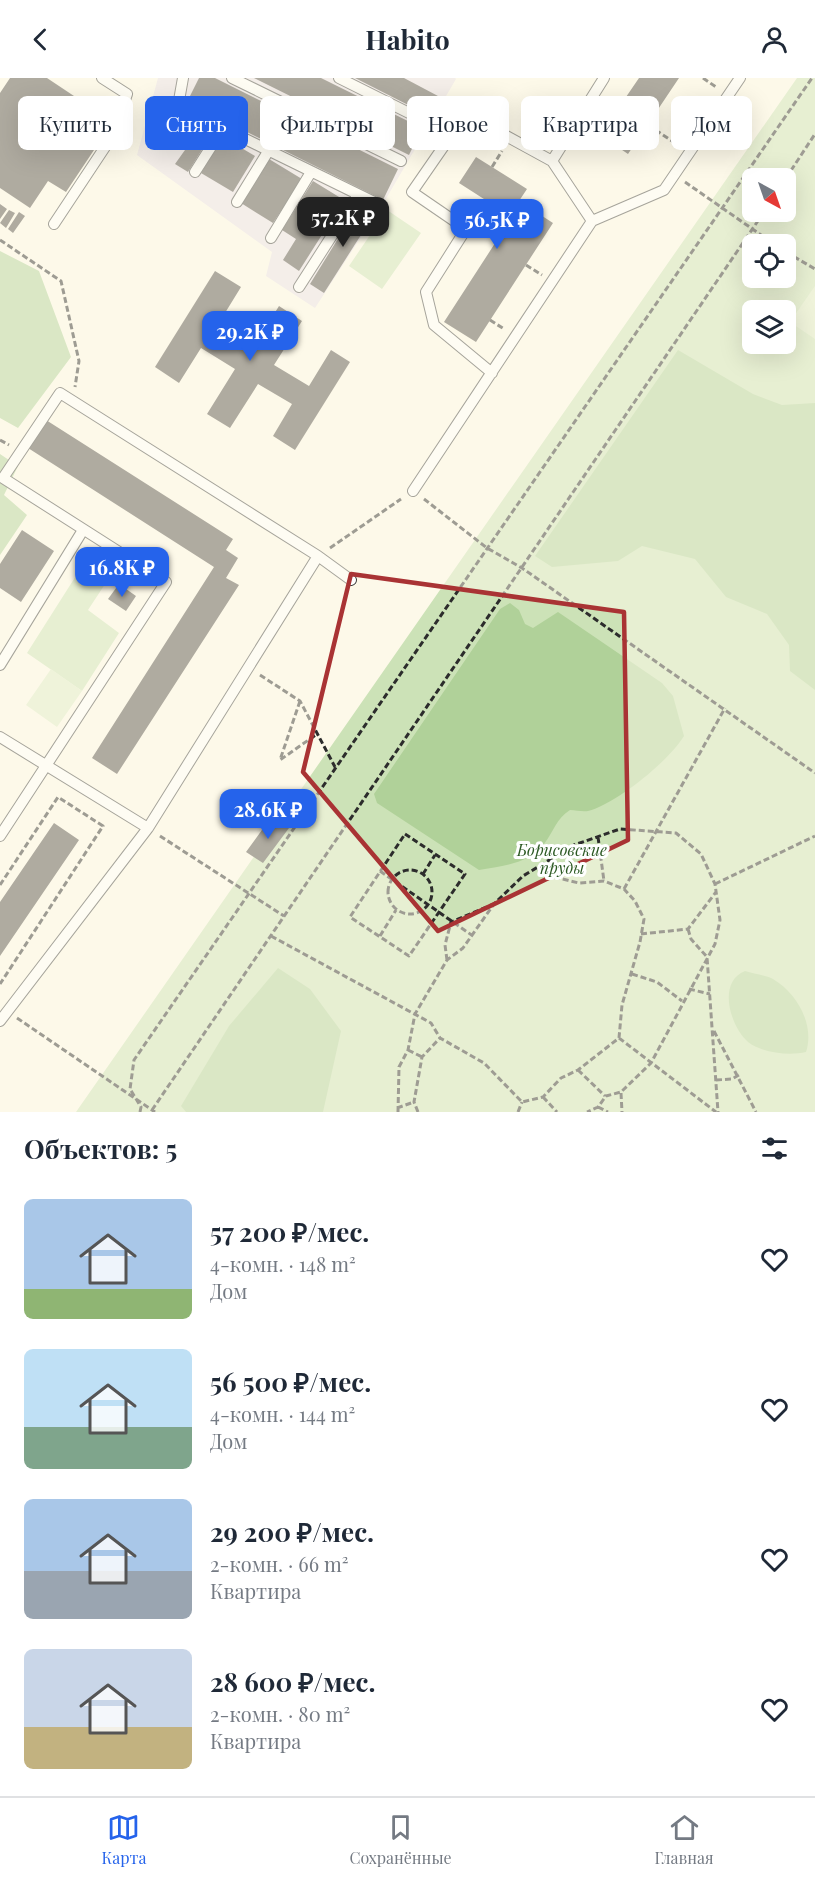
<!DOCTYPE html>
<html lang="ru">
<meta charset="utf-8">
<style>
:root{--surface:#fff;--page:#f6f6f7;--text:#1f2937;--muted:#747a83;--line:#e0e1e3;--accent:#2563eb}
body{margin:0;font-family:"Playfair Display",serif;background:var(--page);color:var(--text);height:100vh;display:flex;flex-direction:column;font-size:22px;white-space:nowrap}
*{box-sizing:border-box;margin:0}
p{font-size:20px;color:var(--muted)}
.icon{flex:none;width:33px;height:33px;fill:none;stroke:currentColor;stroke-width:2;stroke-linecap:round;stroke-linejoin:round}
.map{position:relative;height:1034px;overflow:hidden}
.sheet{display:flex;flex-direction:column;background:var(--surface);flex:1}
.sheet>*{flex:none}
.top-card{position:absolute;left:18px;top:18px;width:780px;height:54px;display:flex;gap:12px}
.needle{width:39px;rotate:140deg}
.fabs{position:absolute;left:742px;top:90px;display:grid;gap:12px}
.fabs a{display:grid;place-items:center;width:54px;height:54px;border-radius:9px;background:var(--surface);box-shadow:0 6px 24px #0002;font-size:30px}
.price{position:absolute;translate:-50% -51px;padding:0 14px;border-radius:12px;background:var(--accent);color:#fff;font-size:20px;line-height:39px;filter:drop-shadow(0 2px 3px #0008)}
.price::after{content:'';position:absolute;left:50%;top:36px;width:18px;height:14px;margin-left:-9px;background:inherit;clip-path:polygon(0 0,100% 0,50% 100%)}
.price.on{background:#222;color:#fff}
ul{padding:0;list-style:none}
li{display:flex;align-items:center;gap:18px;height:150px;padding:0 24px}
li span{display:grid;place-items:center;flex:none;width:168px;height:120px;border-radius:9px;color:#555}
li>.icon{margin-inline-start:auto}
span .icon{width:72px;height:72px;fill:#fffc;stroke-width:1}
li b{font-size:26px}
h2{display:flex;justify-content:space-between;align-items:center;height:72px;padding:0 24px;font-size:26px}
.tag{padding:0 21px;border-radius:9px;background:var(--surface);box-shadow:0 6px 24px #0002;font-size:21px;line-height:54px}
.tag.on{background:var(--accent);color:#fff}
header{display:flex;justify-content:space-between;align-items:center;height:78px;padding:0 24px;background:var(--surface);font-size:27px;font-weight:700}
.dock{display:flex;justify-content:space-around;align-items:center;height:84px;border-top:2px solid var(--line);background:var(--surface);font-size:16px;color:var(--muted)}
.dock a{display:grid;justify-items:center;gap:3px}
.dock .on{color:var(--accent)}
.map>svg:first-child{display:block}
.industrial{fill:#e8dfe8}
.green{fill:#cce2b7;fill-rule:evenodd}
.forest{fill:#b0d199}
.pitch{fill:#deebc8}
.building{fill:#514c48}
.lines{fill:none;stroke-linecap:round;stroke-linejoin:round}
.service-casing{stroke:#3d3d3d;stroke-width:12}
.path{stroke:#2c2c2c;stroke-width:3;stroke-dasharray:6 3;stroke-linecap:butt}
.service{stroke:#fff;stroke-width:10}
.marked{fill:none;stroke:#a93334;stroke-width:4.5;stroke-linejoin:round}
.labels{text-anchor:middle;dominant-baseline:central;stroke-width:6;stroke-linejoin:round;paint-order:stroke}
.park-label{font-size:16px;font-style:italic;fill:#2c5923;stroke:#fff}
</style>
<header><svg class="icon" aria-label="back" viewBox="0 0 24 24"><path d="M15 5l-7 7 7 7"/></svg>Habito<svg class="icon" aria-label="person" viewBox="0 0 24 24"><circle cx="12" cy="8" r="4"/><path d="M4 21q1-7 8-7t8 7"/></svg></header>
<div class="map">
<svg width="815" height="1034" viewBox="0 0 815 1034">
<rect width="100%" height="100%" fill="#fdf9e9"/>
<path class="industrial" d="M158 0H455L456 1 387 119 315 230 266 198 272 174 137 77Z"/>
<path class="green" d="M797 0H815V1034H76ZM753 100H786V134H753ZM753 166H786V200H753ZM753 232H786V266H753Z
M387 132 421 155 382 211 349 188Z
M93 471 117 488 88 532 119 555 82 613 27 575Z"/>
<path class="forest" d="M0 173 39 193 71 279 18 350 0 340Z
M678 272 753 316 782 327 815 325V612L790 593 789 567 767 536 726 519 695 481 642 468 618 483 552 489 535 478Z
M0 376 18 388 4 417 27 437 0 477Z
M510 525 519 532 525 546 533 550 558 534 662 605 673 618 684 658C669 683 616 726 588 733 582 734 576 732 570 732 556 741 554 753 544 766 529 786 501 788 479 792L377 725 374 716 500 531Z
M278 890 310 911 341 953 323 1034H186L181 1028 229 948Z
M745 893C754 896 765 897 773 901 797 915 815 947 806 974 789 978 762 975 748 964 730 948 717 904 745 893Z"/>
<path class="pitch" d="M815 208V261L790 244Z
M51 591 82 613 57 649 26 627Z"/>
<path class="building" d="M10 0H47L95 32 88 43 106 54 66 114 48 103 30 130 0 110V15Z
M199 0H215L398 91 383 122 187 24Z
M254 0H321L422 50 409 77Z
M355 0H404L438 18 428 37Z
M639 0H679L628 76 600 57Z
M185 36 213 54 188 94 175 86 185 72 169 62Z
M223 59 255 78 233 114 201 95Z
M476 79 527 111 519 123 553 145 476 264 444 244 512 139 459 105Z
M269 81 302 101 273 145 241 125Z
M313 103 344 122 299 193 283 182 296 161 282 152Z
M360 125 375 135 324 215 310 206Z
M0 126 7 131 0 141Z
M9 132 15 135 6 150 0 145Z
M19 134 25 138 13 155 8 151Z
M215 193 241 209 217 248 253 270 279 228 302 243 274 287 309 308 331 272 350 284 295 372 273 358 292 326 258 306 230 350 207 336 235 291 201 270 179 305 155 289Z
M46 342 233 461 226 472 238 480 226 500 239 507 117 696 92 680 214 489 28 370Z
M22 452 54 473 21 524 0 510V486Z
M119 506 136 518 126 533 108 521Z
M272 738 289 750 263 785 246 774Z
M54 745 79 762 0 878V824Z"/>
<g class="lines">
<g class="service-casing">
<path id="service" d="M183 0 178 28 376 125
M232 0 401 83
M339 0 423 42
M195 94 223 50
M237 124 269 72
M592 143 552 83 604 0
M54 146 113 57 127 16 102 0
M271 160 311 94
M299 209 358 117
M492 295 434 247 426 214 466 151 412 114 466 36 552 83
M413 413 592 143 664 112 740 0
M318 478 351 502
M0 587 83 452
M0 659 148 750
M0 758 166 504 3 400 60 315 318 478 148 750 0 943"/>
</g>
<path class="path" d="M703 0 716 9
M648 47 678 67
M492 89 502 73
M786 100 815 56
M685 104 774 166
M0 162 61 203 79 283 75 309
M786 174 815 191
M526 187 542 197
M490 242 504 251
M0 362 9 367
M424 421 487 470 522 490 815 695
M330 470 401 421
M260 597 300 623 335 689
M300 623 280 682 317 656
M405 756 465 796 409 878 350 839Z
M160 758 284 838
M598 759 604 803
M388 814a22 22 0 1 1 44 0a22 22 0 1 1-44 0Z
M380 793 473 858
M423 796 435 777
M715 806 815 758
M0 807 58 719 103 748 0 906
M624 811 725 630
M688 851 691 861 707 879 718 1034
M641 856 688 851 716 814
M271 858 431 945 440 960 484 985 522 1024 543 1019 561 1000 578 992 619 960 622 927 640 864 644 841 635 823 624 811 604 803 579 805 550 798 538 789
M380 858 396 832
M447 882 445 867 451 844 494 826
M632 896 657 904 682 923
M689 911 710 916
M17 940 155 1034
M714 953 756 1034
M619 960 716 1034
M408 972 422 979
M578 992 605 1018
M716 1002 732 1001 739 997
M621 1015 622 1034
M543 1019 557 1034
M598 1029 608 1034
M397 1030 414 1024
M152 1032 764 134
M140 1034 141 1029 130 1011 134 982 812 0
M398 1034 399 989 408 972 415 936 447 882 463 870 494 826 523 798 574 767 620 751 676 755 701 776 715 806 720 842 715 866 651 985 621 1014 606 1018 598 1029 587 1034
M418 1034 414 1024 422 979 440 960
M518 1034 522 1024"/>
<use href="#service" class="service"/>
</g>
<path d="M0 0H815V1034H0ZM351 496 624 534 628 762 438 853 303 694Z" fill="#fdf9e9" fill-opacity=".55" fill-rule="evenodd"/>
<path class="marked" d="M351 496 624 534 628 762 438 853 303 694Z"/>
<g class="labels">
<g class="park-label">
<text x="562" y="771">Борисовские<tspan x="562" dy="18">пруды</tspan></text>
</g>
</g>
</svg>
<div class="fabs">
<a><svg class="needle" viewBox="-14 -14 28 28"><path d="M0-13l5 13h-10z" fill="#e53935"/><path d="M0 13l5-13h-10z" fill="#747a83"/></svg></a>
<a><svg class="icon" aria-label="locate" viewBox="0 0 24 24"><circle cx="12" cy="12" r="6"/><path d="M12 2v4M12 18v4M2 12h4M18 12h4"/></svg></a>
<a><svg class="icon" aria-label="layers" viewBox="0 0 24 24"><path d="M12 4l9 5-9 5-9-5zM3 14l9 5 9-5"/></svg></a>
</div>
<b class="price on" style="left:343px;top:170px">57.2K ₽</b>
<b class="price" style="left:497px;top:172px">56.5K ₽</b>
<b class="price" style="left:250px;top:284px">29.2K ₽</b>
<b class="price" style="left:122px;top:520px">16.8K ₽</b>
<b class="price" style="left:268px;top:762px">28.6K ₽</b>
<div class="top-card">
<a class="tag">Купить</a>
<a class="tag on">Снять</a>
<a class="tag">Фильтры</a>
<a class="tag">Новое</a>
<a class="tag">Квартира</a>
<a class="tag">Дом</a>
</div>
</div>
<section class="sheet">
<h2>Объектов: 5<svg class="icon" aria-label="filters" viewBox="0 0 24 24"><path d="M4 7h16M4 17h16"/><circle cx="9" cy="7" r="2"/><circle cx="15" cy="17" r="2"/></svg></h2>
<ul>
<li><span style="background:linear-gradient(#a9c7e8 75%,#8fb573 0)"><svg class="icon" aria-label="home" viewBox="0 0 24 24"><path d="M3 11l9-7 9 7M6 9v11h12V9"/></svg></span><div><b>57 200 ₽/мес.</b><p>4-комн. · 148 m²</p><p>Дом</p></div><svg class="icon" aria-label="heart" viewBox="0 0 24 24"><path d="M12 20l-8-8c-3-5 5-10 8-4 3-6 11-1 8 4z"/></svg></li>
<li><span style="background:linear-gradient(#bfe0f5 65%,#7fa58c 0)"><svg class="icon" aria-label="home" viewBox="0 0 24 24"><path d="M3 11l9-7 9 7M6 9v11h12V9"/></svg></span><div><b>56 500 ₽/мес.</b><p>4-комн. · 144 m²</p><p>Дом</p></div><svg class="icon" aria-label="heart" viewBox="0 0 24 24"><path d="M12 20l-8-8c-3-5 5-10 8-4 3-6 11-1 8 4z"/></svg></li>
<li><span style="background:linear-gradient(#a9c7e8 60%,#9aa5b1 0)"><svg class="icon" aria-label="home" viewBox="0 0 24 24"><path d="M3 11l9-7 9 7M6 9v11h12V9"/></svg></span><div><b>29 200 ₽/мес.</b><p>2-комн. · 66 m²</p><p>Квартира</p></div><svg class="icon" aria-label="heart" viewBox="0 0 24 24"><path d="M12 20l-8-8c-3-5 5-10 8-4 3-6 11-1 8 4z"/></svg></li>
<li><span style="background:linear-gradient(#c9d6e8 65%,#c2b280 0)"><svg class="icon" aria-label="home" viewBox="0 0 24 24"><path d="M3 11l9-7 9 7M6 9v11h12V9"/></svg></span><div><b>28 600 ₽/мес.</b><p>2-комн. · 80 m²</p><p>Квартира</p></div><svg class="icon" aria-label="heart" viewBox="0 0 24 24"><path d="M12 20l-8-8c-3-5 5-10 8-4 3-6 11-1 8 4z"/></svg></li>
</ul>
</section>
<nav class="dock">
<a class="on"><svg class="icon" aria-label="map" viewBox="0 0 24 24"><path d="M3 6l6-2 6 2 6-2v14l-6 2-6-2-6 2zM9 4v14M15 6v14"/></svg>Карта</a>
<a><svg class="icon" aria-label="saved" viewBox="0 0 24 24"><path d="M7 4h10v16l-5-4-5 4z"/></svg>Сохранённые</a>
<a><svg class="icon" aria-label="home" viewBox="0 0 24 24"><path d="M3 11l9-7 9 7M6 9v11h12V9"/></svg>Главная</a>
</nav>
